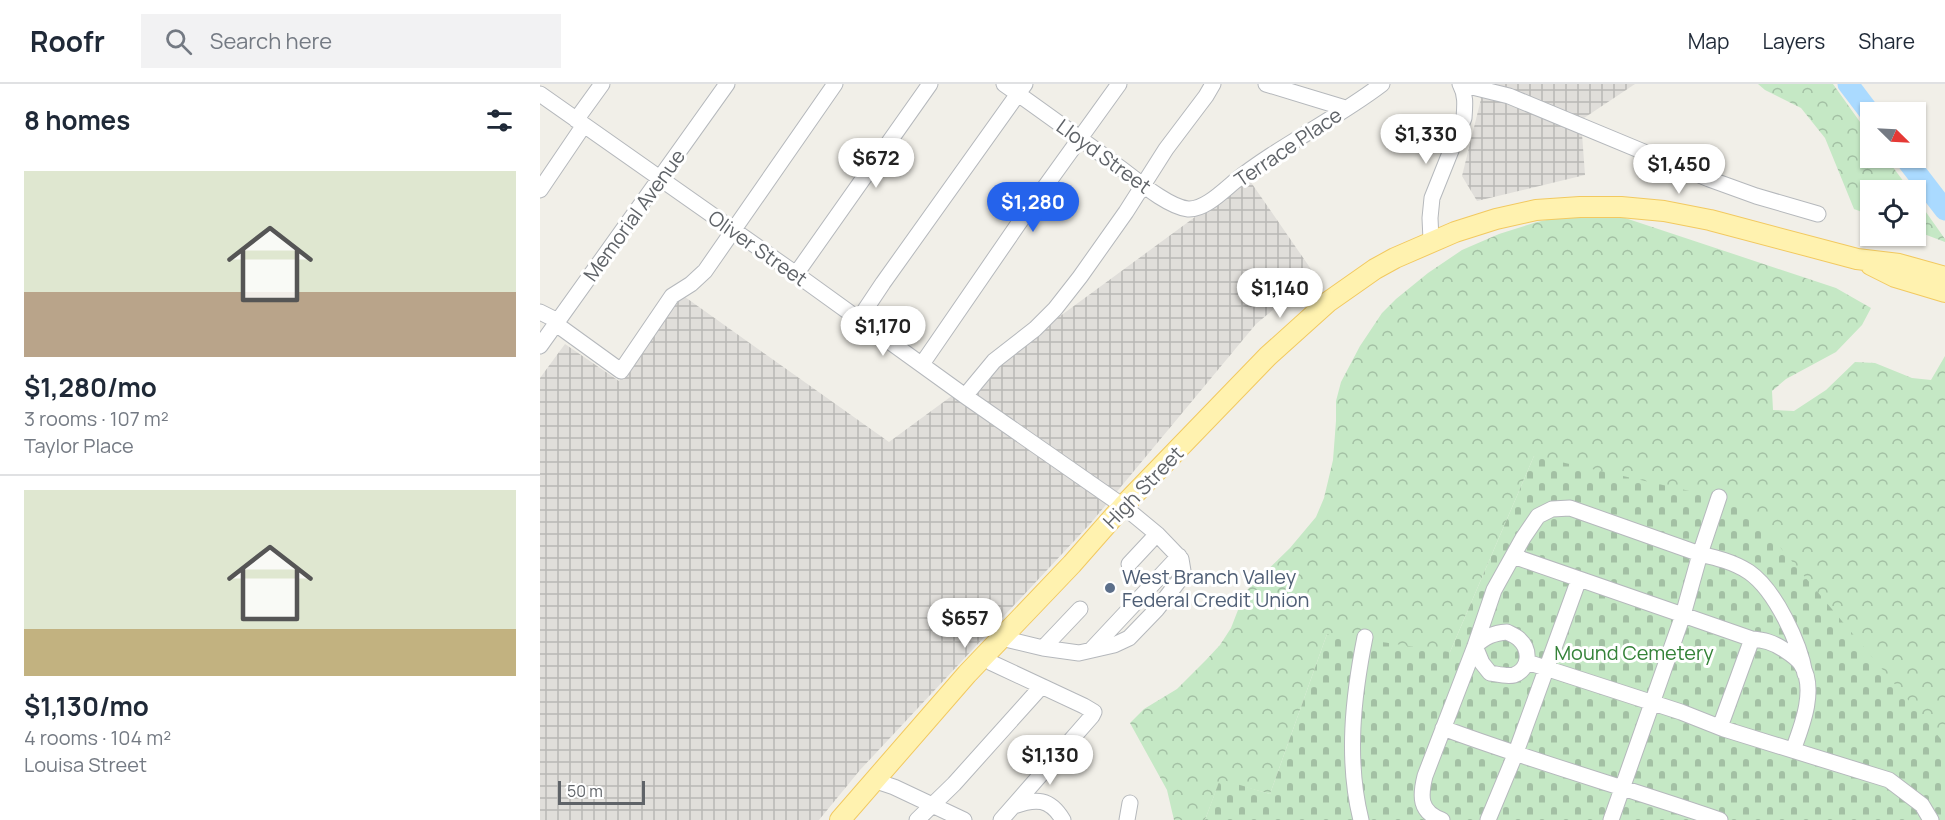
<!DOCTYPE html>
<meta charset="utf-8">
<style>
:root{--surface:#fff;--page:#f2f2f3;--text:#1f2937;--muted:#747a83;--line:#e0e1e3;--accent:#2563eb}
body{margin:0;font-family:Manrope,sans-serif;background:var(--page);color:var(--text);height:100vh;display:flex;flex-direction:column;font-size:22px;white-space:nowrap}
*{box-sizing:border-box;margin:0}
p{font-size:20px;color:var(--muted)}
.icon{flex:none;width:33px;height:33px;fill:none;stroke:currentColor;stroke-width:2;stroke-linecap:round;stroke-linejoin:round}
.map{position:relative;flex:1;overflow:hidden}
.side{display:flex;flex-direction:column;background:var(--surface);width:540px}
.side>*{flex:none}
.needle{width:39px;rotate:114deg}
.fabs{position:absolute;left:1320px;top:18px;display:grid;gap:12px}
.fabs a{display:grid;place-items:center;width:66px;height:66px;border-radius:0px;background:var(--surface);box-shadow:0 2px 4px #0004;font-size:30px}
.scale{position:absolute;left:18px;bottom:15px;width:87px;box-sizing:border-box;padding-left:6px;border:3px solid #5f6368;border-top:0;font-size:16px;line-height:21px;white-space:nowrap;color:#5f6368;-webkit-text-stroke:4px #fff;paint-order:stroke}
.price{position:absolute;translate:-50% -51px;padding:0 14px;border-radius:21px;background:#fff;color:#222;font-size:20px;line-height:39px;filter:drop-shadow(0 2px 3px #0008)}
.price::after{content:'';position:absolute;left:50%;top:36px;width:18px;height:14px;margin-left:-9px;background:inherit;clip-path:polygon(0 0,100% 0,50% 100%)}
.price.on{background:var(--accent);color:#fff}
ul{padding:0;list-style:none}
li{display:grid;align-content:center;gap:12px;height:318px;padding:0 24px}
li+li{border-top:2px solid var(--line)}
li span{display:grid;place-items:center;height:186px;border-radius:0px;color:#555}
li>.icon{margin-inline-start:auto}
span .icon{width:108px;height:108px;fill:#fffc;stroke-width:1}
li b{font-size:26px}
h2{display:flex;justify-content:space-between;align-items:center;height:72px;padding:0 24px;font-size:26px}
header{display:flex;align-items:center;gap:36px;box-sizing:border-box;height:84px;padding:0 30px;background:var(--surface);border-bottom:2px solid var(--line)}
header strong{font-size:28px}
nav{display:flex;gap:33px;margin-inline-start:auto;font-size:21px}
.search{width:420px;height:54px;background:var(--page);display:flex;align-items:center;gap:15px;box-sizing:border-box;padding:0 21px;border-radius:0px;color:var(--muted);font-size:22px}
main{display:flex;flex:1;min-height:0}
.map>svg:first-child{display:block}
.industrial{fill:url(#industrial-grid)}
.forest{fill:url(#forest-crowns)}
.cemetery{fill:url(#cemetery-stones)}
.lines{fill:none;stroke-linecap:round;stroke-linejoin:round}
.river{stroke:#aadaff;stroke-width:21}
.minor-casing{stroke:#b5b8bc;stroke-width:17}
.major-casing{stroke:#f2c960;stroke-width:22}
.minor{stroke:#fff;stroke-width:15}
.major{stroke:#fff2af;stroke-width:20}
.service-dot{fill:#5c6f8a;stroke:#fff;stroke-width:2}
.labels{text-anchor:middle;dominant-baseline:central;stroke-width:6;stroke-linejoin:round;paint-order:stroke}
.street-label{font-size:20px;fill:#5f6368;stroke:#fff}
.service-label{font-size:20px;fill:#4e5e75;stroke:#fff;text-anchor:start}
.park-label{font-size:20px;fill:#348238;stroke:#fff}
</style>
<header>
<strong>Roofr</strong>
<div class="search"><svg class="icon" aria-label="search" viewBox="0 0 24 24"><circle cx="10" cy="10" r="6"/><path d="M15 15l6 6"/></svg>Search here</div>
<nav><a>Map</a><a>Layers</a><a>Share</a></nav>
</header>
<main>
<section class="side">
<h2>8 homes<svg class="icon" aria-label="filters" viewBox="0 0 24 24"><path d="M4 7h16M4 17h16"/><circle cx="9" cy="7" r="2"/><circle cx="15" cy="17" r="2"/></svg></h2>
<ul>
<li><span style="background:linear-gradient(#dfe7d0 65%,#b9a48a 0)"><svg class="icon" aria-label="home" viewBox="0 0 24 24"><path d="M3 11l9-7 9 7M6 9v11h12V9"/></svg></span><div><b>$1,280/mo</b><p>3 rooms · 107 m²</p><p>Taylor Place</p></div></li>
<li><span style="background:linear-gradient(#dfe7d0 75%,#c2b280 0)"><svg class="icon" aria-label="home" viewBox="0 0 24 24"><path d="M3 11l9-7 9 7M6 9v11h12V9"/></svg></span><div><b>$1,130/mo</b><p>4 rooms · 104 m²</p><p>Louisa Street</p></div></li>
</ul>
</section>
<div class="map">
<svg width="1405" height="736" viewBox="0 0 1405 736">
<defs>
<pattern id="industrial-grid" width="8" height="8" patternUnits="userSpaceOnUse" patternTransform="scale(1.5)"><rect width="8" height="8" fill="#e0deda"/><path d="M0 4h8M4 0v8" fill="none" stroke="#b9b8b5"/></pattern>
<pattern id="forest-crowns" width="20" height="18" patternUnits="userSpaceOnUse" patternTransform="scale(1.5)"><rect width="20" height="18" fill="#c5e8c5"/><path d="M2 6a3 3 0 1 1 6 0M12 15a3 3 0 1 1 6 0" fill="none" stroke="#a3c0a4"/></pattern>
<pattern id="cemetery-stones" width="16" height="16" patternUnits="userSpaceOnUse" patternTransform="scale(1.5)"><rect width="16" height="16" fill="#c5e8c5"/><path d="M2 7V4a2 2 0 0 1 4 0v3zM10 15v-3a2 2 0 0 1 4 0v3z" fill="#a3c0a4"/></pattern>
</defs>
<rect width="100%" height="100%" fill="#f1efe8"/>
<path class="industrial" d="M931 0H1095L1041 36 1045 91 937 117 922 92 941 15Z
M708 94 775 191 716 240 550 440 320 686 279 736H0V294L25 260 79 297 137 216 145 213 349 358Z"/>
<path class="forest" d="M1218 0H1293L1330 52V74H1346L1370 106H1330V131L1314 125 1285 54 1261 24 1225 6Z
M1376 114 1405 155V158L1376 147Z
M1076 131 1296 204 1331 224 1322 241 1296 268 1246 295 1232 307 1233 326 1254 327 1286 306 1315 278 1335 279 1372 294 1391 296 1405 272V736L994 372 910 568 878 650 787 550 730 710 680 696 665 736H634L627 706 590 639 604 625 637 605 666 576 680 561 691 544 705 508 750 464 776 433 784 414 793 376 796 337V317L801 298 820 262 842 229 856 215 888 189 922 166 959 150 997 138 1016 134Z"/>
<path class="cemetery" d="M994 372 1203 419 1405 660V736H665L680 695 730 710 787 550 910 568Z"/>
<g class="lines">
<path class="river" d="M1308 0 1330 29
M1365 74 1405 126"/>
<g class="minor-casing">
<path id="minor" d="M464 0C501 26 538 53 575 80 592 92 627 123 648 125 664 126 682 108 694 98 740 61 795 36 842 0
M726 0 805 24
M920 0 969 12 1169 95 1216 112 1278 130
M0 10 256 190 425 312 583 422 617 450 641 475 643 487 638 498 617 525 589 554 574 561 539 569 503 564 461 554
M36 36 62 0
M0 106 44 41
M891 156 890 134 892 114 924 34C925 21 926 11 920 0
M256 190 390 0
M0 228 18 237
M319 235 343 199 485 0
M16 240 81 287 132 212 151 200 165 187 295 0
M0 262 187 0
M382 280 479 139 579 0
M425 312 454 277 495 245 515 225 540 193 586 128 626 65 666 12 673 0
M1179 413 1160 470C1177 474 1194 478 1209 488 1235 506 1260 559 1265 590
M589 480 617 450
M967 548C971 550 976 552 979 555 991 566 990 585 974 591 967 593 957 590 950 589L942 579 935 562C945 553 953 549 967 548Z
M1212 555C1224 556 1232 558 1243 565 1249 569 1256 573 1261 580 1277 604 1262 642 1253 666
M503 564 540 525
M551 566 639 472
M444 572 452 579 544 622 554 628 552 632 461 736
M987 578 1141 628 1184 645 1349 696 1382 721 1391 736
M903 644C994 678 1088 704 1180 736
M333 696 354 703 424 736
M474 722C496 714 510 714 523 736
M377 736 414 700 501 603
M587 736 590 719
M821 736C806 676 813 613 825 553
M902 736C879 728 880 712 885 692L935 562 954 506 983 454 998 432 1012 425 1030 424 1160 470 1143 531 973 472
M948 736 975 671 1039 495
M1071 736 1143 531 1212 555 1180 643"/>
</g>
<g class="major-casing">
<path id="major" d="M1331 181 1355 193 1405 208
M300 736 427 590 532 480 583 422 728 272 788 218 835 185 855 174 915 148 956 135 996 126 1040 123H1081L1124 127 1170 136 1317 175 1359 180 1405 193"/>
</g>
<use href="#minor" class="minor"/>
<use href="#major" class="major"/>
</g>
<circle class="service-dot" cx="570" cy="504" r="6"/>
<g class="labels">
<g class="street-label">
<text transform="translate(748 63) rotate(-34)">Terrace Place</text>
<text transform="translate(564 72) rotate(36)">Lloyd Street</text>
<text transform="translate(94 131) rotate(-54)">Memorial Avenue</text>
<text transform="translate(218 164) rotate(35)">Oliver Street</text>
<text transform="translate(603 403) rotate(-46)">High Street</text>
</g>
<g class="service-label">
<text x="582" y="492">West Branch Valley<tspan x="582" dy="23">Federal Credit Union</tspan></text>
</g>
<g class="park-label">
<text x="1094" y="568">Mound Cemetery</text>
</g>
</g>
</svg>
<div class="fabs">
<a><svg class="needle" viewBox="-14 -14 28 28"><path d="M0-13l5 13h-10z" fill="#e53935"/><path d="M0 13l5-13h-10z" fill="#747a83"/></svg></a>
<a><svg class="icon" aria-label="locate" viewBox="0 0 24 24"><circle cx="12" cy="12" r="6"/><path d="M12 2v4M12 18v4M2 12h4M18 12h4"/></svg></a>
</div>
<div class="scale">50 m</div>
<b class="price" style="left:886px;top:81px">$1,330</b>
<b class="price" style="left:336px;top:105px">$672</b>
<b class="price" style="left:1139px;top:111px">$1,450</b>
<b class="price on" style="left:493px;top:149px">$1,280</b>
<b class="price" style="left:740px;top:235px">$1,140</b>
<b class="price" style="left:343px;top:273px">$1,170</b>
<b class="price" style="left:425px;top:565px">$657</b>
<b class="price" style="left:510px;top:702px">$1,130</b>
</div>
</main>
